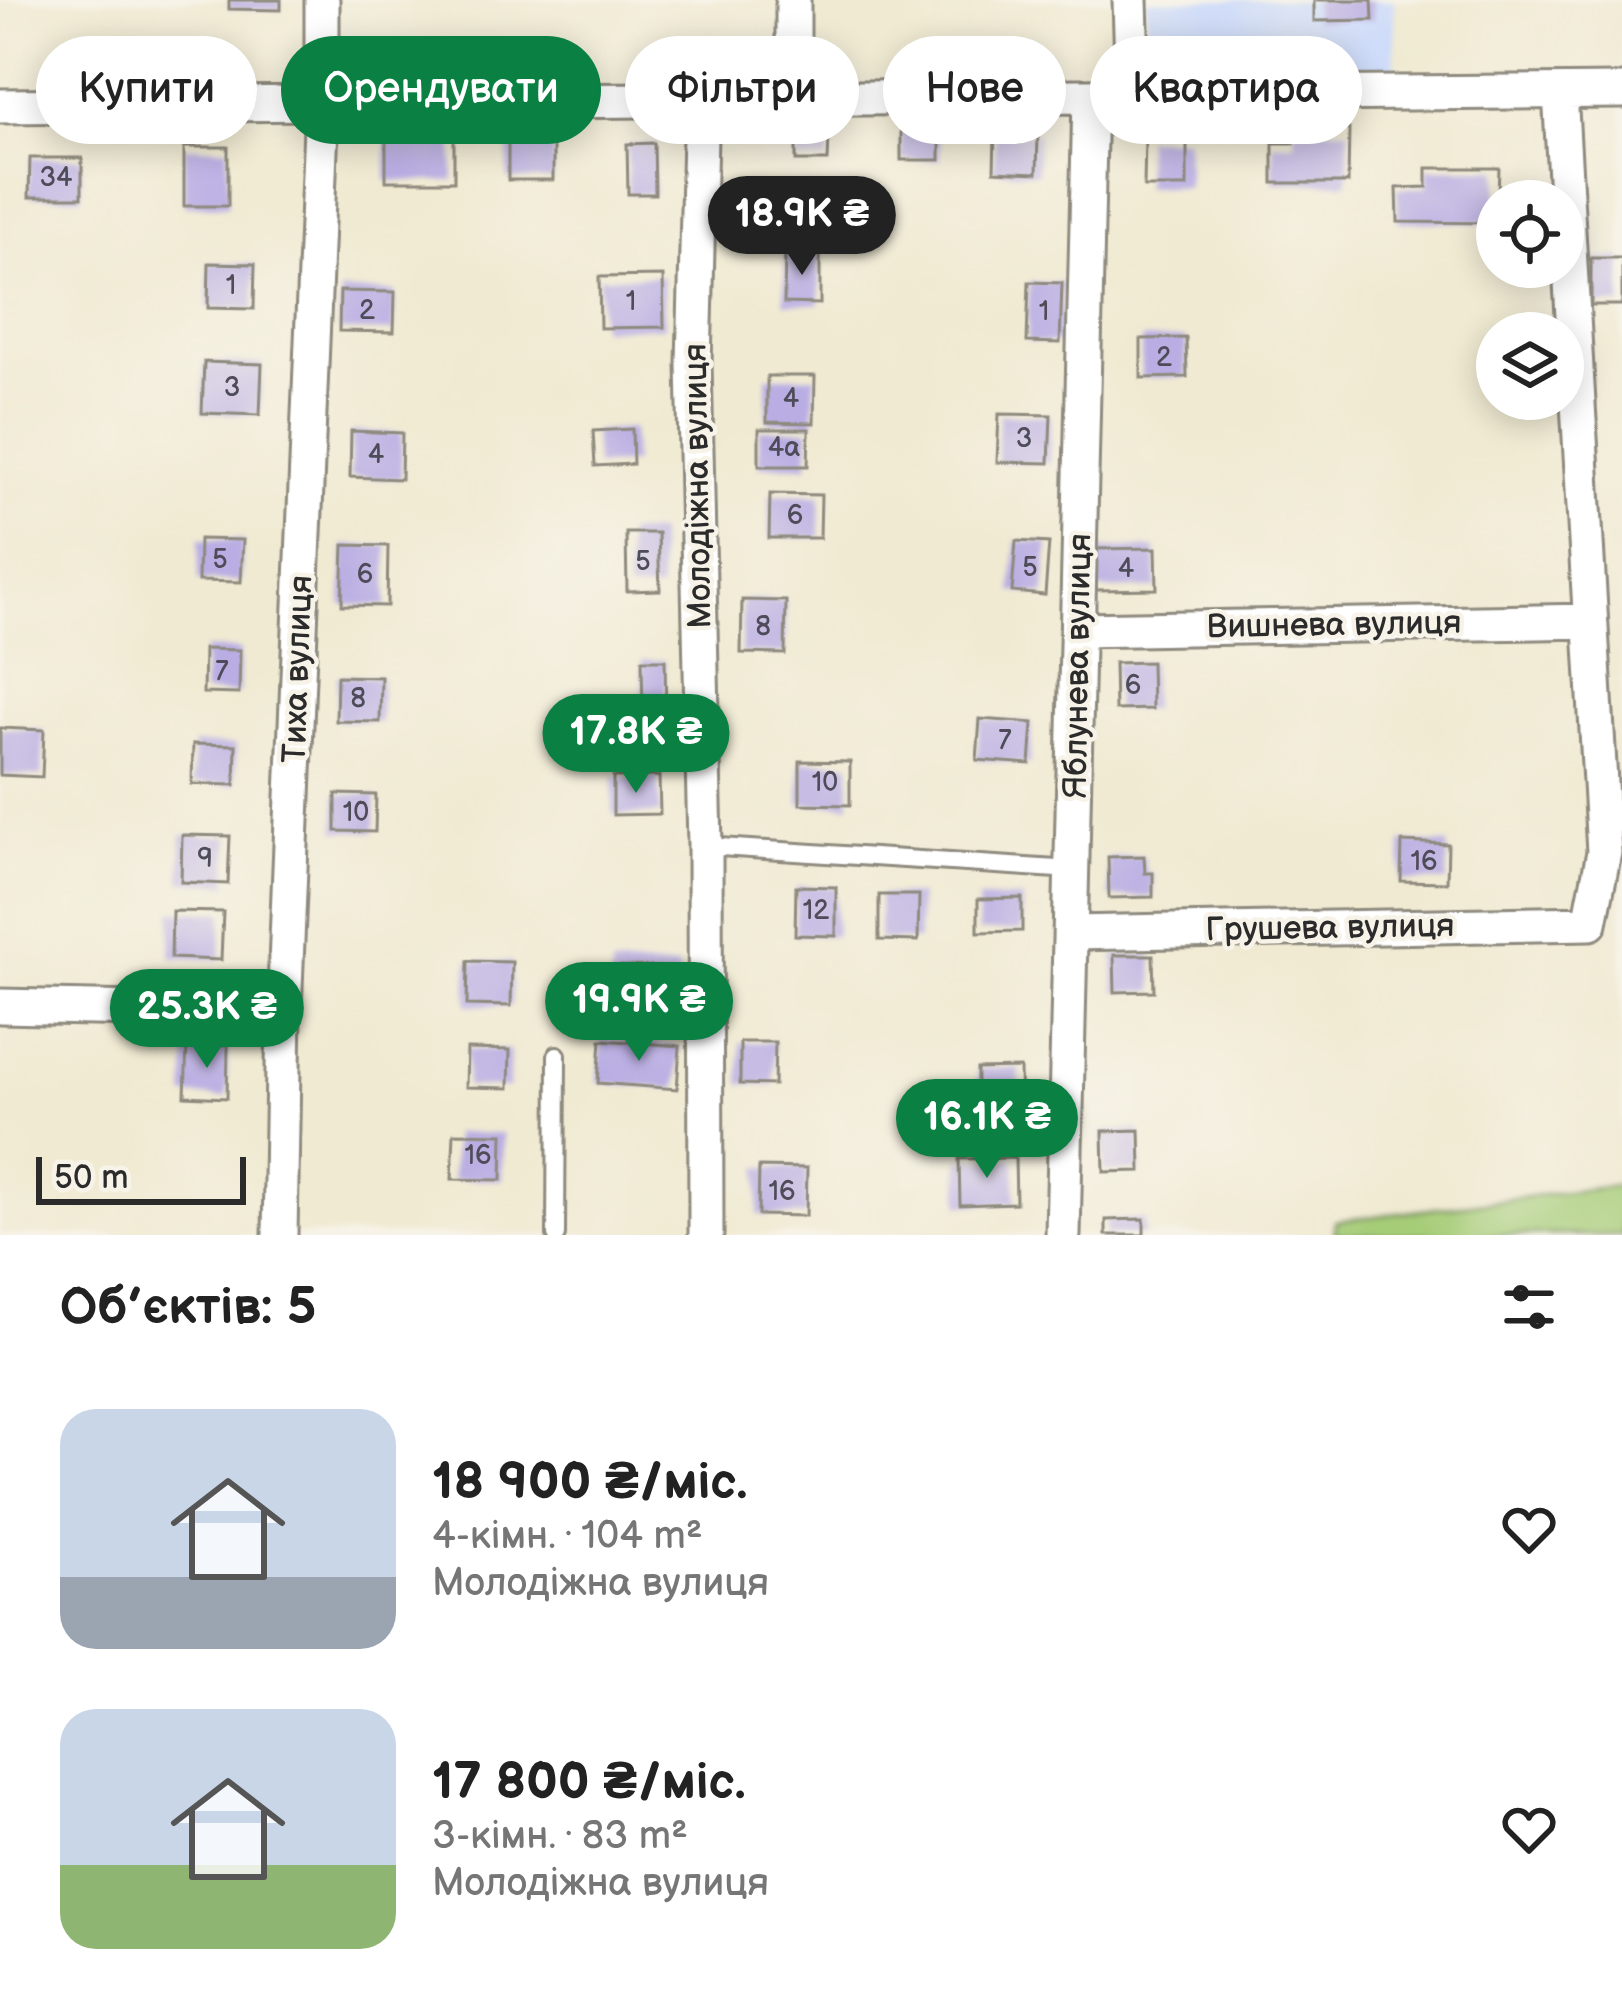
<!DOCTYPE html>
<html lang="uk">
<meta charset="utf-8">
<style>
:root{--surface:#fff;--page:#f6f6f6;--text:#222;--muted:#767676;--accent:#0b8043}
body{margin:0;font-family:"Balsamiq Sans",sans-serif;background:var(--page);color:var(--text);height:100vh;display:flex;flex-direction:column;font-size:45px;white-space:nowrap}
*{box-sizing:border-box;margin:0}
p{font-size:39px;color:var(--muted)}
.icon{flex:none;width:66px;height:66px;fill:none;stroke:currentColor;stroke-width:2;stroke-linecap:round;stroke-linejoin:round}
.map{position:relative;height:1235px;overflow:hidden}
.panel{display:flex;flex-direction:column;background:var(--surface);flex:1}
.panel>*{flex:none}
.hud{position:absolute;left:36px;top:36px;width:1551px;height:108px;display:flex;gap:24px}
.fabs{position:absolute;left:1476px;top:180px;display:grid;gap:24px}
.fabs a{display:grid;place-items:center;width:108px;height:108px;border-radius:50%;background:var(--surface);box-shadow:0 6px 30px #0003;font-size:60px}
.scale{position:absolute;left:36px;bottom:30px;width:210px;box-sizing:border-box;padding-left:12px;border:6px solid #2b2b2b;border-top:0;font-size:33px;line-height:42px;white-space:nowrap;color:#2b2b2b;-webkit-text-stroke:9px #f7f3e8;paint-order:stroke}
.price{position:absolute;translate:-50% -102px;padding:0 27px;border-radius:42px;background:var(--accent);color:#fff;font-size:39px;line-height:78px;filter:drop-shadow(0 3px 6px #0008)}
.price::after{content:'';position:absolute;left:50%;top:72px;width:36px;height:27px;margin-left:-18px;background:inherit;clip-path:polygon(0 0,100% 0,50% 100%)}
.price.current{background:#222;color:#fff}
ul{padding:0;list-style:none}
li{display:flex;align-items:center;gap:36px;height:300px;padding:0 60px}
li span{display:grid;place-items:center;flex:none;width:336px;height:240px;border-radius:36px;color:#555}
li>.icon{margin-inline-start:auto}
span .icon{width:144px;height:144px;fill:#fffc;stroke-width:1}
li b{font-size:51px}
h2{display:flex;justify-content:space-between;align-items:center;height:144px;padding:0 60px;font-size:51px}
.chip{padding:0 42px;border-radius:54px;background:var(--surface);box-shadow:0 6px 30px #0003;font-size:42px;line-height:108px}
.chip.current{background:var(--accent);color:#fff}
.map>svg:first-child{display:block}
.built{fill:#cddbfa}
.green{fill:#a5cc77;stroke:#687c51;stroke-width:3}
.building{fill:#b9ade3}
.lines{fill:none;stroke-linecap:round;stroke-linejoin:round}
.lane-casing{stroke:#8e8a7e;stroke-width:22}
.street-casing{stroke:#8e8a7e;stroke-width:39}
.lane{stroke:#fff;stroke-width:16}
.street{stroke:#fff;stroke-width:33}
.labels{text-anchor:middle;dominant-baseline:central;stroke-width:9;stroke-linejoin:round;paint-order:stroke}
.number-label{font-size:27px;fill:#4e4c59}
.street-label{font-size:33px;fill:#2b2b2b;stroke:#f7f3e8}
</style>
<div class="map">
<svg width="1622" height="1235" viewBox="0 0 1622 1235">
<rect width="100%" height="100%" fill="#f7f3e8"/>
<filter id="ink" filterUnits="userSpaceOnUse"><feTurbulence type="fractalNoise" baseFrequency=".00833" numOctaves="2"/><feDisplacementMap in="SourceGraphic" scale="24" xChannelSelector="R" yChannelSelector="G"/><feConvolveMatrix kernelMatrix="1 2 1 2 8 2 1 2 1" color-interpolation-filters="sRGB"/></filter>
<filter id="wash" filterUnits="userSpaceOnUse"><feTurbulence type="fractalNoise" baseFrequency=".004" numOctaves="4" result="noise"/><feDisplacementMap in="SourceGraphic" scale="48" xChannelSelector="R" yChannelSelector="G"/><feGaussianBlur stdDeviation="2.7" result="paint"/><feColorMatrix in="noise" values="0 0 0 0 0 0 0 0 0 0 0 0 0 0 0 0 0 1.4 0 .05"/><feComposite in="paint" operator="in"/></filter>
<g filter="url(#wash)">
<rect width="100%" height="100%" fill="#f0ead2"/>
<path class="built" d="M1146 0H1394L1395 74 1150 75Z"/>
<path class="green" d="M1622 1185V1235H1335V1221Z"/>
<g id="blocks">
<path class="building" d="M229 0H281V10L229 9Z
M1314 0H1372L1373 20 1314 21Z
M901 129H940V160H901Z
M1294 129H1349L1348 183H1273V143H1294Z
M508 132H553V180H508Z
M995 133 1038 134 1037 173 994 171Z
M386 136H454V181H386Z
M829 136 828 161H796V137Z
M1145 138H1187V187H1144Z
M654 143 655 194H628L627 144Z
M184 147H228V206H184Z
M30 158H82V197H29Z
M1427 168H1499L1497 223 1398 222 1397 188 1427 187Z
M785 252 820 253V304L784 303Z
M1591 258H1622V305H1591Z
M209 263 255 264 254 309 208 308Z
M663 276 664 327 600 328 599 277Z
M1029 282 1062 283 1060 343 1027 342Z
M340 291 395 292 394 332 339 331Z
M1186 338 1187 377 1141 378V339Z
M204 362 262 364 260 415 202 413Z
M767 376H815L814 423 767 422Z
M999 414 1051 415 1049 463 997 462Z
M632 429 633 464 595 466 593 431Z
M759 429H809L808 466H759Z
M351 431 402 433 401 479 350 477Z
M770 494 821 495 820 538H769Z
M626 533H658L660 590 627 591Z
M199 539 243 540 241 582 198 581Z
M1016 541 1049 543 1045 595 1012 592Z
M344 545 388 546 387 606 342 605Z
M1156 548 1157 589 1096 590 1095 549Z
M742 600 786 601 785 654 741 653Z
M204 649 240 650 239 694 203 693Z
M642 660H665L666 714H643Z
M1151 662 1152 709 1115 710 1114 663Z
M337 676 381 677 380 722 336 721Z
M980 719 1033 723 1030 764 977 760Z
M0 728 44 730 42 777 0 775Z
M193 744 236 745 235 785 192 784Z
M800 761 850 762V805L800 804Z
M659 776 660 814 613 815V777Z
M336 794 376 795 375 832 336 831Z
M182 835 230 836 228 884 181 882Z
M1402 842 1448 844 1447 882 1401 881Z
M1144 856 1145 873H1153V897L1109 898 1108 857Z
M796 886 836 887V936L795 935Z
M879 895H919L918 941 879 940Z
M1022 898V931L978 932V899Z
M172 911 223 912 221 960 171 958Z
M1114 955H1153L1154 991 1115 992Z
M468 961 512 962 511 1006 467 1005Z
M611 966 679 967 678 1011 610 1010Z
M601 1040 680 1046 677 1089 598 1083Z
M740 1042H775L774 1085 740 1084Z
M187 1044 228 1045 227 1098 185 1096Z
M467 1049 510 1050 509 1088 466 1087Z
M1020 1068 1021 1114 977 1115V1069Z
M1140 1130 1141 1171 1104 1172 1103 1131Z
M454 1133 503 1134 502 1180 452 1179Z
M1015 1158 1016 1203 960 1205 959 1159Z
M759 1167 807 1168 806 1216 758 1215Z
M1144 1219V1235H1106V1220Z"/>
</g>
</g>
<g filter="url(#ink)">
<use href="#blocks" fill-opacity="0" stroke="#8e8a7e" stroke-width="3"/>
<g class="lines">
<g class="lane-casing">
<path id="lane" d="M705 846 1073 870
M556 1235 557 1055"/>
</g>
<g class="street-casing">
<path id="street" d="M793 0V98
M1130 0 1133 96
M701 98 694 363 705 846 706 1235
M0 106 1622 91
M1079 630 1590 621
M1071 933 1590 923 1604 852 1560 92
M0 1006 284 1012
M280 1235 284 1012 322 103V0
M1063 1235 1090 97"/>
</g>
<use href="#lane" class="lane"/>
<use href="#street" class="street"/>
</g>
</g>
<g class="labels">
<g class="number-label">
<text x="56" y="178">34</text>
<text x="231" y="286">1</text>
<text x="631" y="302">1</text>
<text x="367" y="311">2</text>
<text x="1044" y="312">1</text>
<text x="1164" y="358">2</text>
<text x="232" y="388">3</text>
<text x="791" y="399">4</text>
<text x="1024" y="439">3</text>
<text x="784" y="448">4а</text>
<text x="376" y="455">4</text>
<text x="795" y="516">6</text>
<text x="220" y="560">5</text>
<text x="643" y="562">5</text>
<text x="1030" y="568">5</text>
<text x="1126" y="569">4</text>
<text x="365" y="575">6</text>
<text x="763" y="627">8</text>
<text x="222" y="672">7</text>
<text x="1133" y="686">6</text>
<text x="358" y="699">8</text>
<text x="1005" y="741">7</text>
<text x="825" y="783">10</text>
<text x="356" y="813">10</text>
<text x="205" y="859">9</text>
<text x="1424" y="862">16</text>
<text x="816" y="911">12</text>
<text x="478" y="1156">16</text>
<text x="782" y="1192">16</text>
</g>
<g class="street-label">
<text transform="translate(698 486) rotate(-91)">Молодіжна вулиця</text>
<text transform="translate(1334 625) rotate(-1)">Вишнева вулиця</text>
<text transform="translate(1078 666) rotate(-89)">Яблунева вулиця</text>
<text transform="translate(298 669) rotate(-88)">Тиха вулиця</text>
<text transform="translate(1330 928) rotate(-1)">Грушева вулиця</text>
</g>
</g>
</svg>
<div class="fabs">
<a><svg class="icon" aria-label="locate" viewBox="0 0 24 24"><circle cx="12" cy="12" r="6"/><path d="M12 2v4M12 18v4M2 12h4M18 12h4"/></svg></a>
<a><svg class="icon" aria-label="layers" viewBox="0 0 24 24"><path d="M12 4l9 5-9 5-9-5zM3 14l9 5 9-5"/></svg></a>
</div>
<div class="scale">50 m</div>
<b class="price current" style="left:802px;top:278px">18.9K ₴</b>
<b class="price" style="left:636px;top:796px">17.8K ₴</b>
<b class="price" style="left:639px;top:1064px">19.9K ₴</b>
<b class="price" style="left:207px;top:1071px">25.3K ₴</b>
<b class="price" style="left:987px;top:1181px">16.1K ₴</b>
<div class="hud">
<a class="chip">Купити</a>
<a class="chip current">Орендувати</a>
<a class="chip">Фільтри</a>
<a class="chip">Нове</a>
<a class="chip">Квартира</a>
</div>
</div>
<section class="panel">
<h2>Об’єктів: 5<svg class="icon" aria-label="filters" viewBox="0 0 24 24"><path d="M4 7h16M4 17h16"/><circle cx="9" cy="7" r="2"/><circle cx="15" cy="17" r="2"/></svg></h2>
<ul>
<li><span style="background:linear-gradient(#c9d6e8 70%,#9aa5b1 0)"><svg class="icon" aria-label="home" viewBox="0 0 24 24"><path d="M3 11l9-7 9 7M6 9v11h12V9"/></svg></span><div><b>18 900 ₴/міс.</b><p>4-кімн. · 104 m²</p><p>Молодіжна вулиця</p></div><svg class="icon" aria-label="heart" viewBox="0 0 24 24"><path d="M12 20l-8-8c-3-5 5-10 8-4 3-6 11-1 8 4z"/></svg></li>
<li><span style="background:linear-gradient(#c9d6e8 65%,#8fb573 0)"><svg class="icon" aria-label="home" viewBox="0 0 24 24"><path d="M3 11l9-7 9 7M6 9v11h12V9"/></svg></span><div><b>17 800 ₴/міс.</b><p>3-кімн. · 83 m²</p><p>Молодіжна вулиця</p></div><svg class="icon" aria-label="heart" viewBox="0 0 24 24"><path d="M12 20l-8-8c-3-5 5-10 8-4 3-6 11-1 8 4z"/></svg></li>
</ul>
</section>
